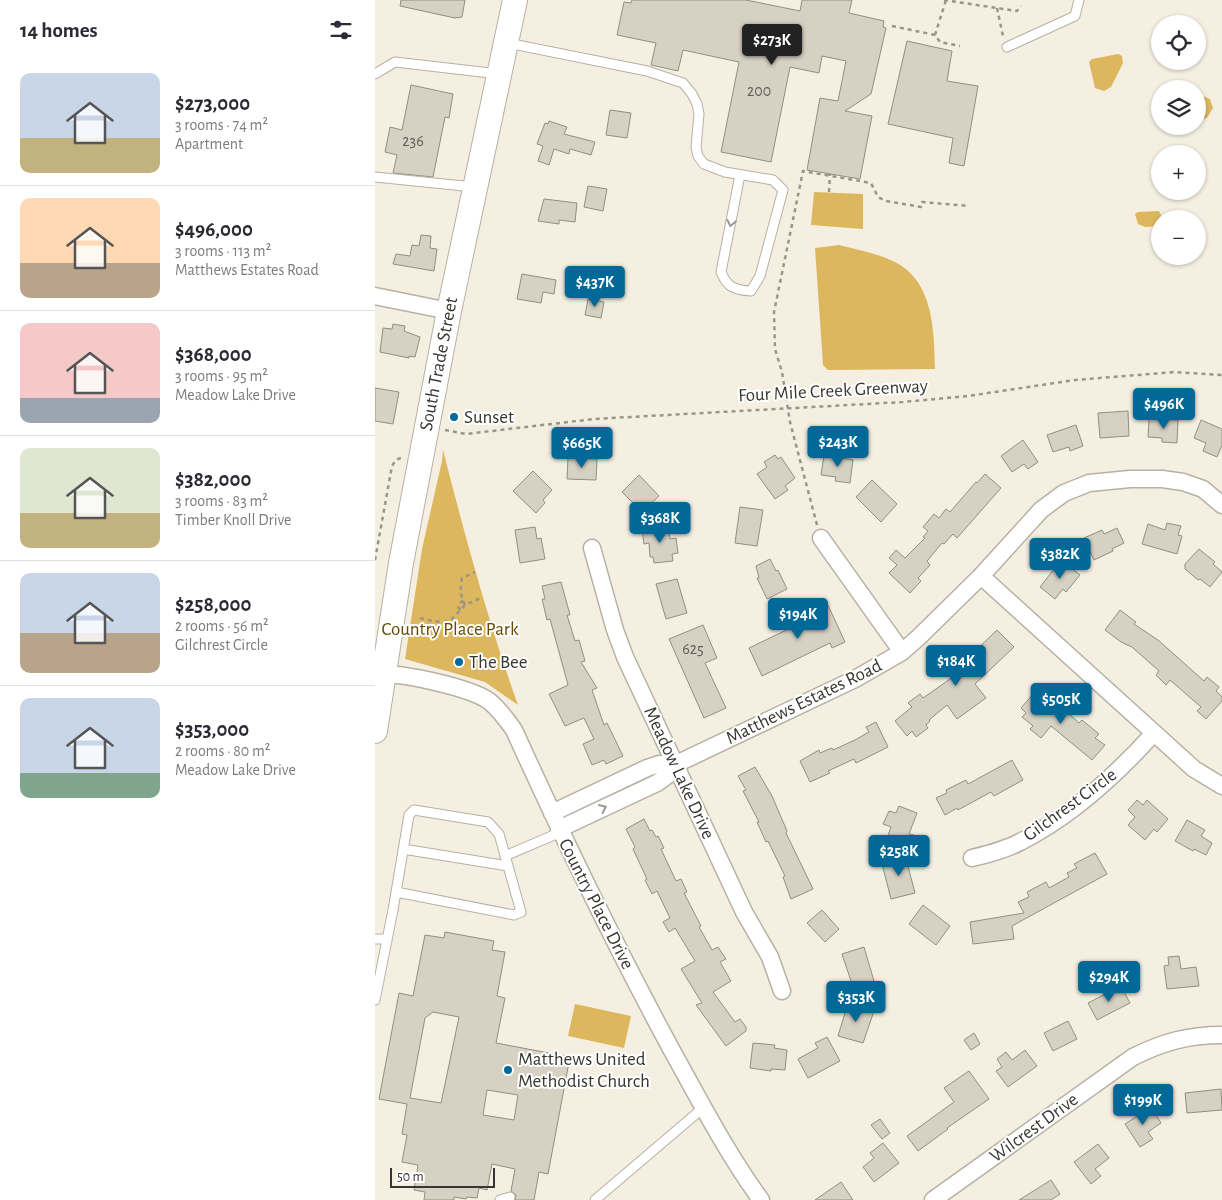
<!DOCTYPE html>
<meta charset="utf-8">
<style>
:root{--surface:#fff;--page:#f7f7f7;--text:#2b2b33;--muted:#7c7c81;--line:#e1e1e2;--accent:#006997}
body{margin:0;font-family:"Alegreya Sans",sans-serif;background:var(--page);color:var(--text);height:100vh;display:flex;flex-direction:column;font-size:19px;white-space:nowrap}
*{box-sizing:border-box;margin:0}
p{font-size:16px;color:var(--muted)}
.icon{flex:none;width:28px;height:28px;fill:none;stroke:currentColor;stroke-width:2;stroke-linecap:round;stroke-linejoin:round}
.map{position:relative;flex:1;overflow:hidden}
.panel{display:flex;flex-direction:column;background:var(--surface);width:375px}
.panel>*{flex:none}
.tools{position:absolute;left:776px;top:15px;display:grid;gap:10px}
.tools a{display:grid;place-items:center;width:55px;height:55px;border-radius:50%;background:var(--surface);box-shadow:0 1px 4px #0004;font-size:25px}
.scale{position:absolute;left:15px;bottom:12px;width:105px;box-sizing:border-box;padding-left:5px;border:2px solid #383631;border-top:0;font-size:14px;line-height:18px;white-space:nowrap;color:#383631;-webkit-text-stroke:4px #fff;paint-order:stroke}
.price{position:absolute;translate:-50% -42px;padding:0 11px;border-radius:5px;background:var(--accent);color:#fff;font-size:16px;line-height:32px;filter:drop-shadow(0 1px 2px #0008)}
.price::after{content:'';position:absolute;left:50%;top:30px;width:15px;height:11px;margin-left:-8px;background:inherit;clip-path:polygon(0 0,100% 0,50% 100%)}
.price.selected{background:#222;color:#fff}
ul{padding:0;list-style:none}
li{display:flex;align-items:center;gap:15px;height:125px;padding:0 20px}
li+li{border-top:1px solid var(--line)}
li span{display:grid;place-items:center;flex:none;width:140px;height:100px;border-radius:10px;color:#555}
li>.icon{margin-inline-start:auto}
span .icon{width:60px;height:60px;fill:#fffc;stroke-width:1}
li b{font-size:21px}
h2{display:flex;justify-content:space-between;align-items:center;height:60px;padding:0 20px;font-size:21px}
main{display:flex;flex:1;min-height:0}
.map>svg:first-child{display:block}
.green{fill:#ddb75e}
.building{fill:#d7d1c4;stroke:#948e82;fill-rule:evenodd}
.lines{fill:none;stroke-linecap:round;stroke-linejoin:round}
.service-casing{stroke:#b7b1a4;stroke-width:11}
.minor-casing{stroke:#b7b1a4;stroke-width:19}
.secondary-casing{stroke:#b7b1a4;stroke-width:26}
.path{stroke:#99958c;stroke-width:2.5;stroke-dasharray:4 4;stroke-linecap:butt}
.service{stroke:#fff;stroke-width:9}
.minor{stroke:#fff;stroke-width:16}
.secondary{stroke:#fff;stroke-width:24}
.oneway{stroke:#9c9a98}
.poi-dot{fill:#006997;stroke:#fff;stroke-width:2}
.labels{text-anchor:middle;dominant-baseline:central;stroke-width:4;stroke-linejoin:round;paint-order:stroke}
.number-label{font-size:16px;fill:#605d56}
.street-label{font-size:19px;fill:#383631;stroke:#fff}
.poi-label{font-size:19px;fill:#383631;stroke:#fff;text-anchor:start}
.park-label{font-size:19px;fill:#644b00;stroke:#fff}
</style>
<main>
<section class="panel">
<h2>14 homes<svg class="icon" aria-label="filters" viewBox="0 0 24 24"><path d="M4 7h16M4 17h16"/><circle cx="9" cy="7" r="2"/><circle cx="15" cy="17" r="2"/></svg></h2>
<ul>
<li><span style="background:linear-gradient(#c9d6e8 65%,#c2b280 0)"><svg class="icon" aria-label="home" viewBox="0 0 24 24"><path d="M3 11l9-7 9 7M6 9v11h12V9"/></svg></span><div><b>$273,000</b><p>3 rooms · 74 m²</p><p>Apartment</p></div></li>
<li><span style="background:linear-gradient(#ffd9b3 65%,#b9a48a 0)"><svg class="icon" aria-label="home" viewBox="0 0 24 24"><path d="M3 11l9-7 9 7M6 9v11h12V9"/></svg></span><div><b>$496,000</b><p>3 rooms · 113 m²</p><p>Matthews Estates Road</p></div></li>
<li><span style="background:linear-gradient(#f6c9c9 75%,#9aa5b1 0)"><svg class="icon" aria-label="home" viewBox="0 0 24 24"><path d="M3 11l9-7 9 7M6 9v11h12V9"/></svg></span><div><b>$368,000</b><p>3 rooms · 95 m²</p><p>Meadow Lake Drive</p></div></li>
<li><span style="background:linear-gradient(#dfe7d0 65%,#c2b280 0)"><svg class="icon" aria-label="home" viewBox="0 0 24 24"><path d="M3 11l9-7 9 7M6 9v11h12V9"/></svg></span><div><b>$382,000</b><p>3 rooms · 83 m²</p><p>Timber Knoll Drive</p></div></li>
<li><span style="background:linear-gradient(#c9d6e8 60%,#b9a48a 0)"><svg class="icon" aria-label="home" viewBox="0 0 24 24"><path d="M3 11l9-7 9 7M6 9v11h12V9"/></svg></span><div><b>$258,000</b><p>2 rooms · 56 m²</p><p>Gilchrest Circle</p></div></li>
<li><span style="background:linear-gradient(#c9d6e8 75%,#7fa58c 0)"><svg class="icon" aria-label="home" viewBox="0 0 24 24"><path d="M3 11l9-7 9 7M6 9v11h12V9"/></svg></span><div><b>$353,000</b><p>2 rooms · 80 m²</p><p>Meadow Lake Drive</p></div></li>
</ul>
</section>
<div class="map">
<svg width="847" height="1200" viewBox="0 0 847 1200">
<rect width="100%" height="100%" fill="#f5efe2"/>
<path class="green" d="M743 54 747 56 748 63 736 87 729 91 720 88 714 62 717 59Z
M823 94 835 99 838 108 832 118 823 121Z
M439 192 488 194V229L436 225Z
M784 211 788 219H785V226L770 227 763 224 760 214 763 212Z
M464 245C482 250 502 253 520 262 559 282 559 331 560 369L453 370 448 365 440 248Z
M68 450C90 536 113 621 143 705L110 682 30 659 47 549 67 461Z
M200 1004 256 1016 249 1048 193 1036Z"/>
<path class="building" d="M26 0H90L87 17 80 18 25 6Z
M257 0H371L425 11 427 0H477L474 13 509 21 508 27 511 28 496 94 470 111 497 116 485 179 432 170 445 98 463 101 471 61 447 56 444 73 415 67 396 162 346 152 364 62 308 50 303 71 276 65 281 43 242 35 249 2 256 3Z
M532 41 577 51 572 81 603 86 589 166 574 163 578 138 513 124Z
M36 85 78 94 74 118 70 117 58 177 18 173 22 155 10 152 15 127 27 130Z
M235 110 256 113 252 138 231 135Z
M174 121 192 127 189 134 220 142 216 155 195 149 194 154 179 149 174 165 163 161 168 146 162 144 170 123 173 124Z
M213 186 232 189 228 211 209 207Z
M169 199 202 203 200 222 184 220V224L163 221Z
M46 235 56 236 55 248 62 249 59 271 18 264 21 254 35 256 37 245 44 246Z
M147 274 181 280 179 294 168 292 166 303 142 299Z
M213 299 229 302 226 318 210 315Z
M18 324 30 326 29 331 45 337 40 357 34 356V358L5 352 8 328 17 329Z
M0 388 24 392 18 424 0 421Z
M753 411 754 436 725 438 723 413Z
M774 419 803 420 802 443 787 442V438L773 437Z
M826 420 847 429V445L842 457 828 451 831 443 819 438Z
M701 425 708 446 695 451 694 447 678 452 672 435Z
M648 440 663 462 653 469 649 464 637 472 626 456Z
M400 455 403 459 406 457 420 478 410 486 413 490 400 499 382 474 392 467 389 462Z
M449 455 478 460 475 483 460 481 461 477 446 475Z
M193 458 222 459 221 480 192 479Z
M158 471 177 490 168 500 170 503 161 513 138 491Z
M610 474 626 488 582 538 578 534 569 544 567 543 552 561 555 565 543 578 546 581 535 593 514 573 522 565 514 558 521 550 530 558 550 538 548 537 553 531 548 527 559 514 564 518 571 509 575 512 601 482 602 483Z
M264 475 284 496 267 512 247 492Z
M497 480 522 504 506 522 481 497Z
M365 507 388 510 382 546 360 543Z
M792 523 806 526 803 535 807 536 802 554 767 544 773 524 790 530Z
M160 527 162 539 166 538 170 559 145 563 140 530Z
M293 527 295 539 301 538 303 553 297 554 298 561 279 563 278 557H275L274 543 269 544 267 530Z
M742 528 749 543 737 549 738 551 719 560 709 538 727 530 729 534Z
M824 549 840 562 838 564 847 572 835 587 825 579 823 580 810 569V564Z
M395 559 401 571 403 570 412 589 392 599 382 578H384L381 566Z
M686 560 705 575 691 592 688 589 680 599 665 587Z
M302 579 312 613 291 619 281 584Z
M186 582 195 615H192L200 641 204 640 210 661 206 662 222 688 217 690 229 725 232 723 248 756 231 764 229 760 217 765 208 744 219 739 209 718 190 726 174 694 193 685 175 619 172 620 167 599H170L167 586Z
M452 603 470 642 457 648 455 643 387 676 374 648 422 625 419 619Z
M745 610 761 622 759 624 783 640 829 681 832 677 844 687 841 691 847 697V701L831 719 822 711 826 707 795 680 791 685 781 675 784 671 757 647 746 642 730 630Z
M328 625 342 658 330 663 351 708 329 718 294 639Z
M622 630 639 647 600 684 611 698 582 719 572 705 554 720 555 721 551 725 553 728 541 737 537 731 532 736 520 721 537 707 533 703 545 694 548 698 578 677 575 672 598 656 597 654Z
M659 693 663 698 667 694 678 704 680 701 704 723 707 720 724 734 720 738 730 745 717 760 676 726 666 738 655 729 658 726 647 717 651 713 646 708Z
M501 722 513 747 481 763 479 759 453 771 455 773 435 782 425 761 444 750 445 753 457 748 458 750 480 740 494 732 491 727Z
M637 760 648 780 619 796 616 792 583 810 582 808 570 815 561 798 572 793 571 790 591 780 593 784Z
M380 767 397 796 412 831 411 833 438 889 416 899 408 877 410 876 393 841 391 842 382 822H384L368 791 371 790 363 776Z
M762 800 768 805 772 800 793 819 782 832 779 829 770 840 753 825 760 817 753 810Z
M524 806 542 813 534 834 539 835 534 847 512 838 516 827 508 824 514 811 521 813Z
M269 819 275 831 277 830 281 837 283 836 289 848 286 849 301 881 306 879 312 892 309 893 326 926 324 927 337 950 343 947 351 959 345 962 356 981 338 992 360 1022 365 1019 371 1027V1031L351 1046 321 1005 327 1003 306 969 320 961 300 928 294 932 288 922 295 918 282 891 277 894 270 880 272 879 258 849 260 847 251 829Z
M812 820 830 830 826 836 837 843 831 855 819 849 818 851 800 841Z
M528 847 540 893 516 899 507 864 523 860Z
M720 853 732 874 637 926 639 939 598 944 595 922 649 913 643 902 654 897 652 892 671 882 674 888 694 877 692 873 702 868 699 864Z
M548 905 575 926 561 945 534 924Z
M447 910 464 929 450 942 432 923Z
M70 932 119 941 117 950 130 952 122 996 130 998 121 1043 195 1057 173 1174 164 1172 159 1200H140L141 1195 136 1191 140 1169 117 1164 112 1190 104 1188 102 1198 92 1197 91 1199 79 1197V1200H49L50 1192 39 1190 43 1165 27 1162 32 1135 27 1134 32 1104 4 1099 24 993 38 996 50 935 69 938ZM58 1012 84 1017 66 1103 35 1098 50 1018ZM112 1090 143 1095 139 1120 108 1115Z
M489 947 499 981 478 987 467 954Z
M804 956 806 969 821 967 824 986 792 989 789 966 794 965 793 957Z
M746 986 755 1003 722 1020 713 1003Z
M473 1003 499 1011 488 1043 463 1036Z
M693 1021 702 1039 678 1051 669 1033Z
M599 1033 605 1044 596 1050 589 1040Z
M452 1037 465 1061 433 1078 423 1059 443 1048 440 1043Z
M378 1043 400 1045 399 1048 412 1050 410 1070 396 1069V1071L375 1068Z
M650 1050 662 1066 633 1087 621 1071 627 1067 622 1059 631 1052 637 1060Z
M594 1071 614 1099 572 1128 573 1129 543 1151 532 1136 579 1102 569 1088Z
M846 1089 847 1110 812 1113 810 1093Z
M776 1107 786 1123 773 1132 778 1139 765 1147 750 1124Z
M505 1119 515 1133 507 1139 496 1125Z
M508 1143 524 1163 499 1182 488 1167 499 1158 495 1153Z
M723 1144 734 1158 720 1169 726 1176 716 1184 699 1162Z
M676 1180 685 1194 676 1200H644Z
M466 1182 478 1200H440Z"/>
<g class="lines">
<g class="service-casing">
<path id="service" d="M132 43 272 71 308 83 317 94 322 104 324 114 321 147 323 156 329 164 350 172 398 180 408 190 385 276 376 291C359 290 352 287 346 272L365 175
M632 47 700 16 704 0
M0 74 20 62 124 74
M0 177 99 187
M28 849 133 866
M130 856 186 832
M0 939H12
M0 1000 18 910 34 815 39 810 113 822 124 834 146 912 139 915 21 892
M125 1200 135 1197
M220 1200 328 1108"/>
</g>
<g class="minor-casing">
<path id="minor" d="M0 296 74 311
M446 538 527 652
M217 548 240 630 250 657 369 912 395 957 407 991
M606 576 819 769 847 786
M1 675C23 671 96 688 114 701 124 709 132 720 139 730 188 838 239 943 295 1047 324 1099 351 1152 386 1200
M177 813 272 768 284 764 299 765 480 679 527 652 544 637 606 576 666 510 689 493 714 483 755 479H787L808 482 828 489 847 505
M184 829 282 783 293 775 299 765
M597 858C614 854 630 850 645 842 697 816 741 775 779 733
M558 1200 758 1057C788 1042 813 1035 847 1035"/>
</g>
<g class="secondary-casing">
<path id="secondary" d="M0 731 26 563 74 311 140 0"/>
</g>
<path class="path" d="M569 0 635 10 642 11 646 6
M622 8 628 36
M517 26 560 35 565 42 585 46
M560 35 571 0
M454 192 455 174
M70 430 91 434 219 419 528 402 593 396 700 380 800 372 847 375
M442 525 415 422 407 372 400 349 399 312 428 171 496 183 503 197 511 201 546 207 547 202 594 206
M0 560 17 466 21 460 28 457
M90 605C85 596 85 588 87 578L100 572
M85 610 83 606 88 600
M45 618 57 621 71 622 77 619 90 605 108 597"/>
<use href="#service" class="service"/>
<use href="#minor" class="minor"/>
<use href="#secondary" class="secondary"/>
</g>
<defs><path id="oneway-chevron" d="M-2-3.5L2.5 0L-2 3.5" fill="none" stroke-width="1.6" stroke-linecap="round" stroke-linejoin="round" transform="scale(1.25)"/></defs>
<g class="oneway">
<use href="#oneway-chevron" transform="translate(356 223) rotate(101)"/>
<use href="#oneway-chevron" transform="translate(228 808) rotate(-25)"/>
</g>
<g class="poi-dot">
<circle cx="79" cy="417" r="5"/>
<circle cx="84" cy="662" r="5"/>
<circle cx="133" cy="1070" r="5"/>
</g>
<g class="labels">
<g class="number-label">
<text x="384" y="91">200</text>
<text x="38" y="141">236</text>
<text x="318" y="649">625</text>
</g>
<g class="street-label">
<text transform="translate(64 364) rotate(-79)">South Trade Street</text>
<text transform="translate(458 391) rotate(-3)">Four Mile Creek Greenway</text>
<text transform="translate(429 702) rotate(-26)">Matthews Estates Road</text>
<text transform="translate(304 773) rotate(65)">Meadow Lake Drive</text>
<text transform="translate(695 805) rotate(-36)">Gilchrest Circle</text>
<text transform="translate(221 904) rotate(63)">Country Place Drive</text>
<text transform="translate(659 1128) rotate(-36)">Wilcrest Drive</text>
</g>
<g class="poi-label">
<text x="89" y="417">Sunset</text>
<text x="94" y="662">The Bee</text>
<text x="143" y="1059">Matthews United<tspan x="143" dy="22">Methodist Church</tspan></text>
</g>
<g class="park-label">
<text x="75" y="629">Country Place Park</text>
</g>
</g>
</svg>
<div class="tools">
<a><svg class="icon" aria-label="locate" viewBox="0 0 24 24"><circle cx="12" cy="12" r="6"/><path d="M12 2v4M12 18v4M2 12h4M18 12h4"/></svg></a>
<a><svg class="icon" aria-label="layers" viewBox="0 0 24 24"><path d="M12 4l9 5-9 5-9-5zM3 14l9 5 9-5"/></svg></a>
<a>+</a>
<a>−</a>
</div>
<div class="scale">50 m</div>
<b class="price selected" style="left:397px;top:66px">$273K</b>
<b class="price" style="left:220px;top:308px">$437K</b>
<b class="price" style="left:789px;top:430px">$496K</b>
<b class="price" style="left:463px;top:468px">$243K</b>
<b class="price" style="left:207px;top:469px">$665K</b>
<b class="price" style="left:285px;top:544px">$368K</b>
<b class="price" style="left:685px;top:580px">$382K</b>
<b class="price" style="left:423px;top:640px">$194K</b>
<b class="price" style="left:581px;top:687px">$184K</b>
<b class="price" style="left:686px;top:725px">$505K</b>
<b class="price" style="left:524px;top:877px">$258K</b>
<b class="price" style="left:734px;top:1003px">$294K</b>
<b class="price" style="left:481px;top:1023px">$353K</b>
<b class="price" style="left:768px;top:1126px">$199K</b>
</div>
</main>
